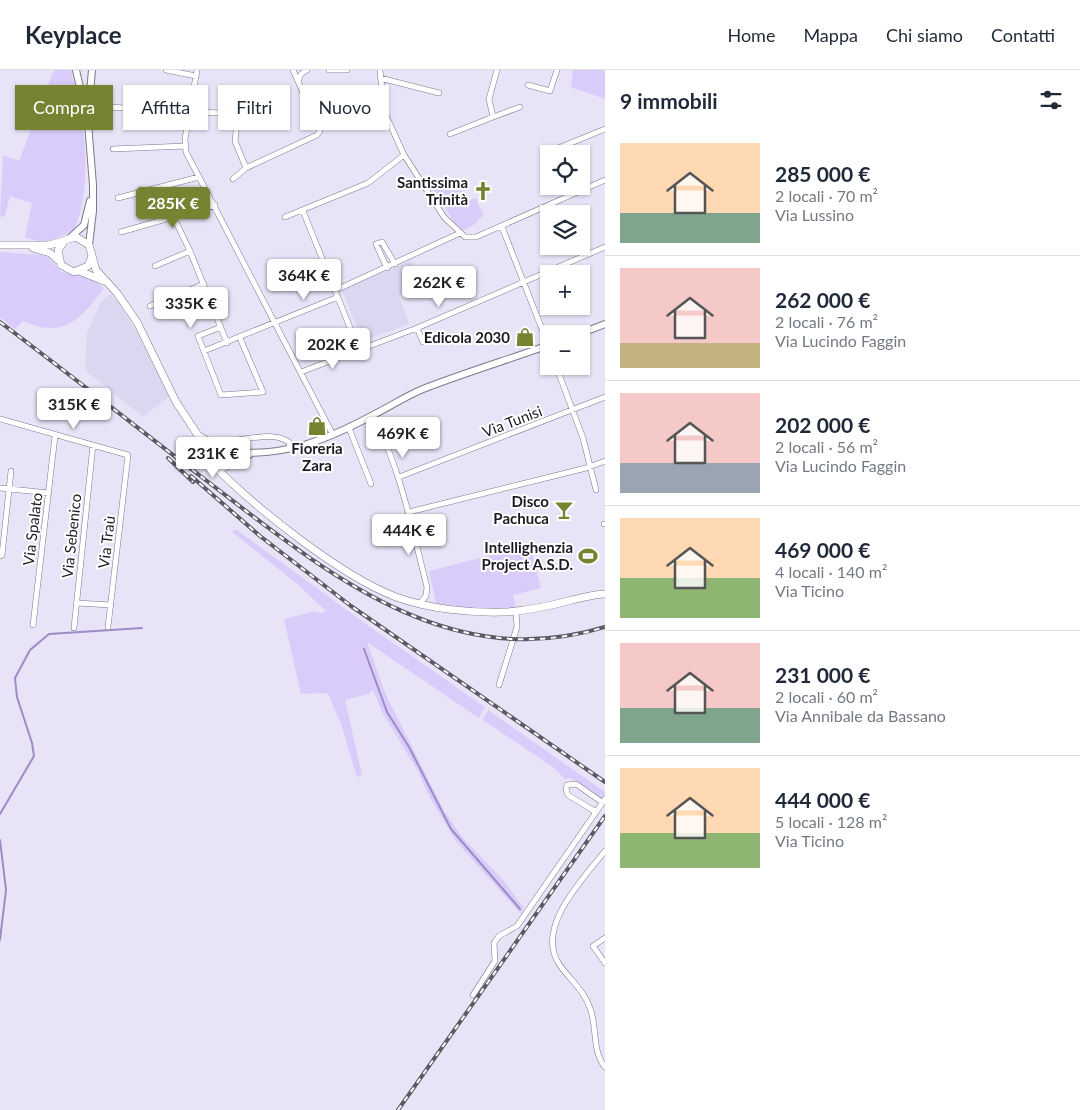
<!DOCTYPE html>
<html lang="it">
<meta charset="utf-8">
<style>
:root{--surface:#fff;--page:#f2f2f3;--text:#1f2937;--muted:#747a83;--line:#e0e1e3;--accent:#768432}
body{margin:0;font-family:Lato,sans-serif;background:var(--page);color:var(--text);height:100vh;display:flex;flex-direction:column;font-size:19px;white-space:nowrap}
*{box-sizing:border-box;margin:0}
p{font-size:16px;color:var(--muted)}
.icon{flex:none;width:28px;height:28px;fill:none;stroke:currentColor;stroke-width:2;stroke-linecap:round;stroke-linejoin:round}
.map{position:relative;flex:1;overflow:hidden}
.panel{display:flex;flex-direction:column;background:var(--surface);width:475px}
.panel>*{flex:none}
.guide{position:absolute;left:15px;top:15px;width:475px;height:45px;display:flex;gap:10px}
.fabs{position:absolute;left:540px;top:75px;display:grid;gap:10px}
.fabs a{display:grid;place-items:center;width:50px;height:50px;border-radius:0px;background:var(--surface);box-shadow:0 1px 4px #0004;font-size:25px}
.price{position:absolute;translate:-50% -42px;padding:0 11px;border-radius:5px;background:#fff;color:#222;font-size:16px;line-height:32px;filter:drop-shadow(0 1px 2px #0008)}
.price::after{content:'';position:absolute;left:50%;top:30px;width:15px;height:11px;margin-left:-8px;background:inherit;clip-path:polygon(0 0,100% 0,50% 100%)}
.price.selected{background:var(--accent);color:#fff}
ul{padding:0;list-style:none}
li{display:flex;align-items:center;gap:15px;height:125px;padding:0 15px}
li+li{border-top:1px solid var(--line)}
li span{display:grid;place-items:center;flex:none;width:140px;height:100px;border-radius:0px;color:#555}
li>.icon{margin-inline-start:auto}
span .icon{width:60px;height:60px;fill:#fffc;stroke-width:1}
li b{font-size:21px}
h2{display:flex;justify-content:space-between;align-items:center;height:60px;padding:0 15px;font-size:21px}
.chip{padding:0 18px;border-radius:0px;background:var(--surface);box-shadow:0 1px 4px #0004;font-size:18px;line-height:45px}
.chip.selected{background:var(--accent);color:#fff}
header{display:flex;align-items:center;gap:30px;box-sizing:border-box;height:70px;padding:0 25px;background:var(--surface);border-bottom:1px solid var(--line)}
header strong{font-size:24px}
nav{display:flex;gap:28px;margin-inline-start:auto;font-size:18px}
main{display:flex;flex:1;min-height:0}
.map>svg:first-child{display:block}
.built{fill:#ddd6f1}
.green{fill:#d9ccfa}
.lines{fill:none;stroke-linecap:round;stroke-linejoin:round}
.stream{stroke:#9d8bc5;stroke-width:2}
.minor-casing{stroke:#7d788a;stroke-width:6}
.tertiary-casing{stroke:#7d788a;stroke-width:8}
.secondary-casing{stroke:#7d788a;stroke-width:8}
.minor{stroke:#fff;stroke-width:5}
.tertiary{stroke:#fff;stroke-width:6}
.secondary{stroke:#fff;stroke-width:7}
.rail-casing{stroke:#5c5964;stroke-width:4}
.rail{stroke:#fff;stroke-width:2;stroke-dasharray:5.5;stroke-linecap:butt}
.labels{text-anchor:middle;dominant-baseline:central;stroke-width:4;stroke-linejoin:round;paint-order:stroke}
.poi-label{font-size:15px;font-weight:bold;fill:#1d1b22;stroke:#fff;text-anchor:end}
.street-label{font-size:15px;fill:#1d1b22;stroke:#fff}
</style>
<header>
<strong>Keyplace</strong>
<nav><a>Home</a><a>Mappa</a><a>Chi siamo</a><a>Contatti</a></nav>
</header>
<main>
<div class="map">
<svg width="605" height="1040" viewBox="0 0 605 1040">
<rect width="100%" height="100%" fill="#e8e3f7"/>
<path class="built" d="M411 190 422 217 399 226 409 254 362 271 342 220Z
M110 224 119 233 137 263 169 327 143 347 85 300 87 263 101 232Z"/>
<path class="green" d="M54 0H71C72 9 76 17 78 26 86 70 91 120 74 161L45 172 25 168 32 133 10 126 5 146 0 147 3 85 19 91Z
M573 0H605V29L571 17Z
M457 109 466 132 476 128 483 145 475 154 464 160 457 157 433 119Z
M0 182 41 185 48 188 62 202 91 208 104 218C80 250 64 269 23 251L15 259 0 248Z
M212 388a8 8 0 1 1 16 0a8 8 0 1 1-16 0Z
M237 460 370 557 485 637 479 648 367 572 386 625 443 739 463 768 504 811 524 838 521 844 455 770 427 722 419 703 382 642 373 620 368 624 345 630 362 705 357 707 341 654 328 623 301 624 284 549 312 542 324 543 325 540 296 513 231 461Z
M530 475 541 518 513 525 516 538H471L436 533 429 501Z
M488 640 605 722 604 732 571 708 565 709 553 697 483 650Z"/>
<g class="lines">
<path class="stream" d="M364 579 387 642 409 677 451 759 520 839
M0 744 34 686 32 673 17 627 15 608 30 580 49 564 142 558
M0 770 6 820 0 870"/>
<g class="minor-casing">
<path id="minor" d="M166 0 196 6
M197 0 185 69 186 82 333 365
M329 0H347
M380 0 384 41 404 85 444 147 465 167H476L605 110
M497 0 489 29 493 47 520 37
M380 8 439 23
M298 11 301 4 307 0
M528 15 550 21 557 0
M107 37 238 44 267 49
M238 44 235 71 246 98
M319 54 382 26
M450 64 493 47
M113 79 185 76
M551 81 605 59
M233 109 246 98 317 65 320 61 293 0
M118 128 199 107
M303 141 359 280
M285 147 368 113 404 85
M174 148 190 181 227 273
M502 157 549 277
M121 162 215 135
M155 196 190 181
M387 198 376 174 382 172 395 194
M336 220 460 163
M150 236 204 214
M221 257 198 266 221 325 263 322 240 268
M417 258 423 272
M204 281 338 227
M556 296 583 368 596 420
M301 302 417 258 605 177
M373 345C401 400 412 459 427 517L426 526 420 533
M0 349 128 385 108 557
M349 358 371 414
M237 370C253 368 275 362 289 372L290 379
M193 383 199 389 208 391
M399 407 605 327
M0 418 49 423
M409 442 586 398 605 391
M604 454H605
M0 486 2 485 11 401
M77 533 111 535
M33 555 55 366
M74 558 93 375
M499 615 517 557 516 541
M596 742 605 729
M605 781C583 809 535 857 559 894 569 909 584 920 590 938 597 955 592 982 605 997
M605 868 593 876 605 893
M473 925 495 891 494 873 499 866 517 856 596 742 568 725 566 720 567 715 576 714 599 730"/>
</g>
<g class="tertiary-casing">
<path id="tertiary" d="M76 0 88 53 93 115V141L89 175
M88 45 92 0
M71 167 84 155 90 131
M579 264 605 254
M230 381C282 389 331 368 375 344 391 336 406 326 423 319 464 303 507 290 549 275
M231 391 249 385"/>
</g>
<g class="secondary-casing">
<path id="secondary" d="M0 175H49L64 171
M33 178 50 183 59 191
M92 186 88 196 74 202 61 195 58 180 65 170 76 167 89 175 96 200 117 223 137 252 176 332 207 379 210 394 218 400 229 395 232 388 228 378 217 376 199 366
M79 201 104 211
M218 400C260 441 341 506 396 527 429 539 470 543 504 542 527 541 550 536 572 530 582 528 594 524 605 524"/>
</g>
<use href="#minor" class="minor"/>
<use href="#tertiary" class="tertiary"/>
<use href="#secondary" class="secondary"/>
<g class="rail-casing">
<path id="rail" d="M0 252C68 303 135 356 203 408 321 498 445 606 605 557
M168 388 193 412
M191 406 260 466 351 536 605 712
M398 1040 605 746"/>
</g>
<use href="#rail" class="rail"/>
</g>
<defs>
<g id="church-bare" transform="scale(1.5)"><path d="M-1.2-6h2.4v3.5h3.3v2.4h-3.3V6h-2.4V-.1h-3.3v-2.4h3.3Z" fill="#768432" stroke="#fff" stroke-width="2.5" paint-order="stroke"/></g>
<g id="shop-bare" transform="scale(1.5)"><path d="M-5-2.5h2.3a2.7 3.5 0 0 1 5.4 0H5L5.5 6h-11ZM-1.5-2.5h3a1.5 2.3 0 0 0-3 0Z" fill="#768432" stroke="#fff" stroke-width="2.5" paint-order="stroke"/></g>
<g id="bar-bare" transform="scale(1.5)"><path d="M-6-5H6L.8 .8V4.5H3.5V6h-7V4.5H-.8V.8Z" fill="#768432" stroke="#fff" stroke-width="2.5" paint-order="stroke"/></g>
<g id="stadium-bare" transform="scale(1.5)"><path d="M0-5a6.5 5 0 1 0 0 10a6.5 5 0 1 0 0-10ZM-3.5-1.8h7v3.6h-7Z" fill="#768432" stroke="#fff" stroke-width="2.5" paint-order="stroke"/></g>
</defs>
<g fill-rule="evenodd">
<use href="#church-bare" x="483" y="121"/>
<use href="#shop-bare" x="525" y="267"/>
<use href="#shop-bare" x="317" y="356"/>
<use href="#bar-bare" x="564" y="440"/>
<use href="#stadium-bare" x="588" y="486"/>
</g>
<g class="labels">
<g class="poi-label">
<text x="468" y="112">Santissima<tspan x="468" dy="17">Trinità</tspan></text>
<text x="510" y="267">Edicola 2030</text>
<text x="317" y="378" text-anchor="middle">Fioreria<tspan x="317" dy="17">Zara</tspan></text>
<text x="549" y="431">Disco<tspan x="549" dy="17">Pachuca</tspan></text>
<text x="573" y="477">Intellighenzia<tspan x="573" dy="17">Project A.S.D.</tspan></text>
</g>
<g class="street-label">
<text transform="translate(512 351) rotate(-21)">Via Tunisi</text>
<text transform="translate(32 459) rotate(-83)">Via Spalato</text>
<text transform="translate(71 466) rotate(-84)">Via Sebenico</text>
<text transform="translate(106 472) rotate(-83)">Via Traù</text>
</g>
</g>
</svg>
<div class="fabs">
<a><svg class="icon" aria-label="locate" viewBox="0 0 24 24"><circle cx="12" cy="12" r="6"/><path d="M12 2v4M12 18v4M2 12h4M18 12h4"/></svg></a>
<a><svg class="icon" aria-label="layers" viewBox="0 0 24 24"><path d="M12 4l9 5-9 5-9-5zM3 14l9 5 9-5"/></svg></a>
<a>+</a>
<a>−</a>
</div>
<b class="price selected" style="left:173px;top:159px">285K €</b>
<b class="price" style="left:304px;top:231px">364K €</b>
<b class="price" style="left:439px;top:238px">262K €</b>
<b class="price" style="left:191px;top:259px">335K €</b>
<b class="price" style="left:333px;top:300px">202K €</b>
<b class="price" style="left:74px;top:360px">315K €</b>
<b class="price" style="left:403px;top:389px">469K €</b>
<b class="price" style="left:213px;top:409px">231K €</b>
<b class="price" style="left:409px;top:486px">444K €</b>
<div class="guide">
<a class="chip selected">Compra</a>
<a class="chip">Affitta</a>
<a class="chip">Filtri</a>
<a class="chip">Nuovo</a>
</div>
</div>
<section class="panel">
<h2>9 immobili<svg class="icon" aria-label="filters" viewBox="0 0 24 24"><path d="M4 7h16M4 17h16"/><circle cx="9" cy="7" r="2"/><circle cx="15" cy="17" r="2"/></svg></h2>
<ul>
<li><span style="background:linear-gradient(#ffd9b3 70%,#7fa58c 0)"><svg class="icon" aria-label="home" viewBox="0 0 24 24"><path d="M3 11l9-7 9 7M6 9v11h12V9"/></svg></span><div><b>285 000 €</b><p>2 locali · 70 m²</p><p>Via Lussino</p></div></li>
<li><span style="background:linear-gradient(#f6c9c9 75%,#c2b280 0)"><svg class="icon" aria-label="home" viewBox="0 0 24 24"><path d="M3 11l9-7 9 7M6 9v11h12V9"/></svg></span><div><b>262 000 €</b><p>2 locali · 76 m²</p><p>Via Lucindo Faggin</p></div></li>
<li><span style="background:linear-gradient(#f6c9c9 70%,#9aa5b1 0)"><svg class="icon" aria-label="home" viewBox="0 0 24 24"><path d="M3 11l9-7 9 7M6 9v11h12V9"/></svg></span><div><b>202 000 €</b><p>2 locali · 56 m²</p><p>Via Lucindo Faggin</p></div></li>
<li><span style="background:linear-gradient(#ffd9b3 60%,#8fb573 0)"><svg class="icon" aria-label="home" viewBox="0 0 24 24"><path d="M3 11l9-7 9 7M6 9v11h12V9"/></svg></span><div><b>469 000 €</b><p>4 locali · 140 m²</p><p>Via Ticino</p></div></li>
<li><span style="background:linear-gradient(#f6c9c9 65%,#7fa58c 0)"><svg class="icon" aria-label="home" viewBox="0 0 24 24"><path d="M3 11l9-7 9 7M6 9v11h12V9"/></svg></span><div><b>231 000 €</b><p>2 locali · 60 m²</p><p>Via Annibale da Bassano</p></div></li>
<li><span style="background:linear-gradient(#ffd9b3 65%,#8fb573 0)"><svg class="icon" aria-label="home" viewBox="0 0 24 24"><path d="M3 11l9-7 9 7M6 9v11h12V9"/></svg></span><div><b>444 000 €</b><p>5 locali · 128 m²</p><p>Via Ticino</p></div></li>
</ul>
</section>
</main>
